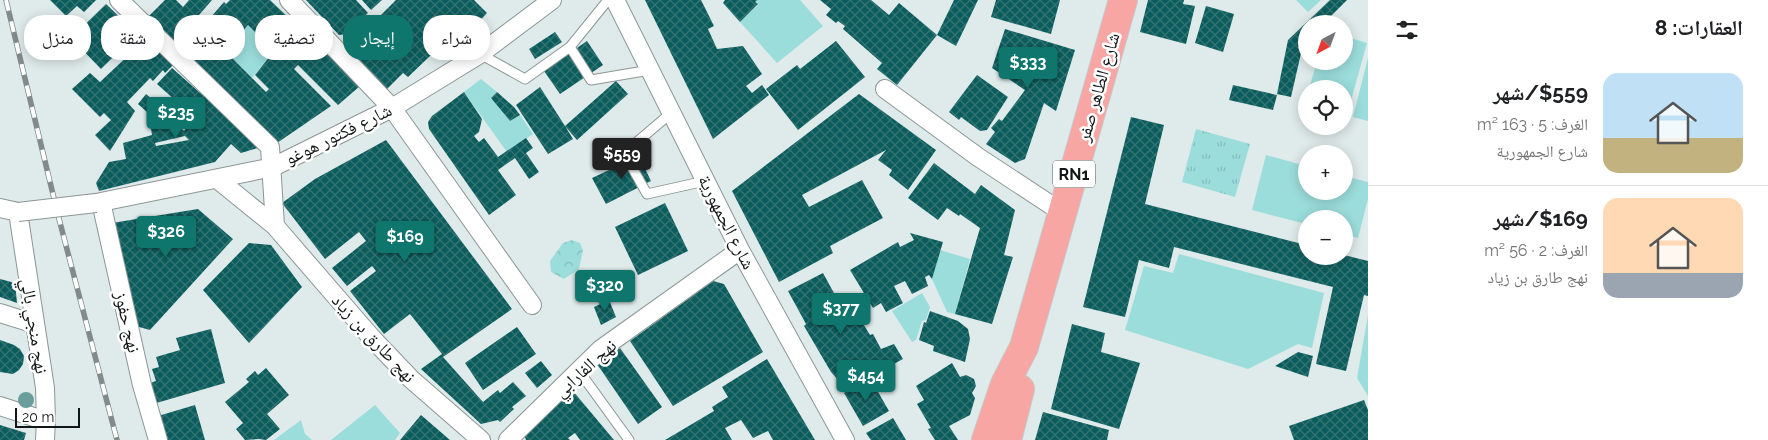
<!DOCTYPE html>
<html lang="ar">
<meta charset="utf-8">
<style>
:root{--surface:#fff;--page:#f2f2f2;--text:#202124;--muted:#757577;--line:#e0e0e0;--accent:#0f766e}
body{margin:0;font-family:Raleway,"Noto Naskh Arabic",sans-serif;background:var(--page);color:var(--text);direction:rtl;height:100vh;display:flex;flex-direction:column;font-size:19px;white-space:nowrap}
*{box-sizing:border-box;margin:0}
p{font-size:16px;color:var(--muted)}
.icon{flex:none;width:28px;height:28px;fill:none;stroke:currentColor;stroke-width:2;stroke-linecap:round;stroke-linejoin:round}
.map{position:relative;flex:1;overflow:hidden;direction:ltr}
.panel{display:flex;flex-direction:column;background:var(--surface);width:400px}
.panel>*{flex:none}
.hud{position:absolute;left:15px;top:15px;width:475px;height:45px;direction:rtl;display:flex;gap:10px}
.needle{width:32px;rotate:221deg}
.controls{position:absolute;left:1298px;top:15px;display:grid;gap:10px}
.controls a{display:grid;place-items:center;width:55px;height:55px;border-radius:50%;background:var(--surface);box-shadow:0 2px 12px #0003;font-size:25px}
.scale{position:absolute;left:15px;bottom:12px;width:65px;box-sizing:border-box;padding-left:5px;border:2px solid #121616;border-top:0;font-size:14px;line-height:18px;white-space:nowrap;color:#121616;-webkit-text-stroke:4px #fff;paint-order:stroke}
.price{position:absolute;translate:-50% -42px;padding:0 11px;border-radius:5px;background:var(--accent);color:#fff;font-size:16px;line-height:32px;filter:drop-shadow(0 1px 2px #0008)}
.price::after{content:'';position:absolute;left:50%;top:30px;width:15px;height:11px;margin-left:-8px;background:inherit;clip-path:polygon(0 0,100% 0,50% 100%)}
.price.active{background:#222;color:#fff}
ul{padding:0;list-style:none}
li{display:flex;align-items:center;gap:15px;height:125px;padding:0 25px}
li+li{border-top:1px solid var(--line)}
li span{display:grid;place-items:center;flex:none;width:140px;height:100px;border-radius:15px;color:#555}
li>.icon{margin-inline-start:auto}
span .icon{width:60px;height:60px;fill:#fffc;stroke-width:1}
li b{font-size:21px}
h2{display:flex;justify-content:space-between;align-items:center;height:60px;padding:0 25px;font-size:21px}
.pill{padding:0 18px;border-radius:20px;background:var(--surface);box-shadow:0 2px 12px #0003;font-size:18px;line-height:45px}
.pill.active{background:var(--accent);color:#fff}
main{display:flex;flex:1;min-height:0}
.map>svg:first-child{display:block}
.grass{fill:url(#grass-tufts)}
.forest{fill:url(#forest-crowns)}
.garden{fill:#9bdddb}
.building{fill:url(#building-cross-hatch);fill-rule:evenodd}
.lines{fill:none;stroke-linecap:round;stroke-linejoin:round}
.service-casing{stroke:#8b9695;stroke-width:11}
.minor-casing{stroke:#8b9695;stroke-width:20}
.primary-casing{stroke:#c6c7c7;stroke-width:30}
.service{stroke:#fff;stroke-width:9}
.minor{stroke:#fff;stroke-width:18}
.primary{stroke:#f7a6a4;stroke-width:28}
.rail-casing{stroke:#828a8a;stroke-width:5.5}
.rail{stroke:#fff;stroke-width:4;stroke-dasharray:11;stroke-linecap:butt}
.minor-bridge-casing{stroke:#8b9695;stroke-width:20;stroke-linecap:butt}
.minor-bridge{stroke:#fff;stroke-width:18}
.tree{fill:#6b9d9c}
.labels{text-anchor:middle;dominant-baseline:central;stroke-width:5;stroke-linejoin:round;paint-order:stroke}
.shield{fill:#fff;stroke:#595c5c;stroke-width:1}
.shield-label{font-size:16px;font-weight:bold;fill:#121616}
.street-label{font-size:18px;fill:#121616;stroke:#fff}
</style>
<main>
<section class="panel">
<h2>العقارات: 8<svg class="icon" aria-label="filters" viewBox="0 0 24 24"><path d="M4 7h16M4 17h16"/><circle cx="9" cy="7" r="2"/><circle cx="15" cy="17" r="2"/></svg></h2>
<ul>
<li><span style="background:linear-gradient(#bfe0f5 65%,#c2b280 0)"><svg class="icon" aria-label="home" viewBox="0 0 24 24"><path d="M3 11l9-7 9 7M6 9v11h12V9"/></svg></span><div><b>$559/شهر</b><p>الغرف: 5 · 163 m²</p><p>شارع الجمهورية</p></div></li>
<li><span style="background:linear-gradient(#ffd9b3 75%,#9aa5b1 0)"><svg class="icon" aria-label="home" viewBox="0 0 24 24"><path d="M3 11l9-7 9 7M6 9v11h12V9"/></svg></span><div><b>$169/شهر</b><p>الغرف: 2 · 56 m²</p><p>نهج طارق بن زياد</p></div></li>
</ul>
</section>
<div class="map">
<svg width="1368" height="440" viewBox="0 0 1368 440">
<defs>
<pattern id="grass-tufts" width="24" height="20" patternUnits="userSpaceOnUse" patternTransform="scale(1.25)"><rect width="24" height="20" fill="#9bdddb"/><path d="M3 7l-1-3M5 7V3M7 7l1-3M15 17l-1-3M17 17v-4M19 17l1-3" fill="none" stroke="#84bdbb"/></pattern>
<pattern id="forest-crowns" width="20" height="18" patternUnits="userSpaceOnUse" patternTransform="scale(1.25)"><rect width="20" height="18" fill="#9bdddb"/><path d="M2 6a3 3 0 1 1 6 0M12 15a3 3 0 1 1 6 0" fill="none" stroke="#84bdbb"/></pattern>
<pattern id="building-cross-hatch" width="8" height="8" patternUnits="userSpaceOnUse" patternTransform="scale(1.25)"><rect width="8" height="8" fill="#0b5d5d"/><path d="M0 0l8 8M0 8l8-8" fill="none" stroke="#367474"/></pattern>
</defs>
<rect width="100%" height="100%" fill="#dfeaea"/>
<path class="grass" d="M1196 129 1250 144 1235 197 1182 182Z"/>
<path class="forest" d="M572 240 580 243 583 250 579 269 564 279 551 272 550 261 563 243Z"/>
<path class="garden" d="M757 0H800L823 26 777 63 740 22 758 5 755 2Z
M1296 0H1321L1308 12Z
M248 25 274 51 252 78 225 51Z
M1344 36 1367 43 1347 115 1344 114V89H1309L1317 61H1344Z
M1368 58V121L1353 117Z
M481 79 497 92 491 98 510 121 520 115 533 134 507 152 464 92Z
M1266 155 1306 166V191H1344V176L1368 182V199L1358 238 1344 234V219H1306V224L1252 210Z
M940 250 970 259 955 314 947 312 932 279Z
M1179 254 1324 293 1312 348 1298 344 1248 369 1125 330 1144 266 1173 273Z
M922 293 930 307 926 320 922 321 916 340 912 342 892 311Z
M1368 315V396L1357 378Z
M375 405 400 433 395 440H331Z
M301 420 305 434 312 440H274Z"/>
<path class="building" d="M50 0H96L84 12 77 6 66 16Z
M165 0H176L183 7 189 0H212L173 45 148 17Z
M230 0H270L360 86 338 105 298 65 294 69 331 106 277 143 179 54 224 2 226 4ZM248 25 274 51 255 75 269 89 266 92 225 51Z
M306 0H356L368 13 346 34 339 35Z
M362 0H382L371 10Z
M396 0H474L487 13 469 33 466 30 450 46 446 43 441 51 430 56 408 77 403 73 387 89 346 50Z
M645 0H701L714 26 708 29 717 49 743 46 762 74 746 86 752 93 762 85 769 95 713 139Z
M725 0H757L755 2 758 4 740 22 723 3Z
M820 0H871L889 15 899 3 937 35 897 85 877 69 882 63 843 29 845 26 838 21 836 23 826 15 831 9Z
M954 0H978L956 46 937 35Z
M996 0H1060L1051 34 991 17Z
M1148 0H1184L1183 4 1195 6 1186 44 1140 32Z
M1330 0H1347L1323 24H1306V39L1298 48 1302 49 1291 97 1277 94 1288 40Z
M106 4 137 34 101 69 71 38Z
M1206 6 1234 14 1223 52 1195 43Z
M1005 29 1075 50 1056 111 1044 103 1025 159 1015 163 986 144 995 132 991 128 999 119 1002 121 1025 90 992 68Z
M555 32 562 42 535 59 529 49Z
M148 37 174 64 165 73 163 70 153 81 150 78 127 102 135 111 110 151 95 135 111 120 104 113 100 117 72 89 90 73 100 82Z
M587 41 603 65 560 94 544 71Z
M836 41 865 77 798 130 766 89 797 65 800 69Z
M172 68 261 147 241 153 231 144 215 162 99 191 96 183 109 162 126 159 123 143 152 135 151 129 157 121 138 104 146 94 167 112 165 115 184 131 199 113 196 109 193 112 187 106 185 109 157 84ZM185 136 189 140 156 146 155 143Z
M977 75 1008 97 987 130 980 131 961 117 959 120 949 112Z
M616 81 628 94 577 140 565 126 573 139 548 154 516 105 540 87 565 126Z
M1233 85 1277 95 1273 110 1229 100Z
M464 92 482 119 479 132 474 136 479 142 484 138 498 157 526 138 533 148 526 153 539 172 529 179 515 158 498 170 516 195 489 215 429 129 428 122 432 116Z
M497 92 514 107 520 115 510 121 491 98Z
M859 94 936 150 908 190 889 175 892 170 878 160 886 150 802 195 809 207 862 180 883 218 830 246 833 253 779 282 732 191Z
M1131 117 1164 125 1145 204 1306 245V256H1344V255L1368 261V296L1364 295 1346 371 1316 364 1333 287 1174 247 1169 268 1139 260 1125 317 1083 307Z
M386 140 512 309 443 357 483 402 498 390 500 393 513 382 526 396 512 407 514 409 500 422 498 420 481 424 421 369 442 354 410 314 384 334 350 291 376 271 372 266 347 286 332 268 366 241 359 232 325 259 282 203 315 179Z
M639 156 651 181 606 204 592 178Z
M934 163 975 194 981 185 1015 210 1004 255 1013 257 992 324 955 314 980 228 960 214 959 216 947 208 938 220 908 198Z
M665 203 688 251 638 275 615 227Z
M198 209 233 239 150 330 139 327 112 223Z
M910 233 943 242 932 279 929 275 925 277 928 286 912 294 905 281 894 286 903 303 886 312 881 303 873 308 850 270 898 242 900 247 914 240Z
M249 243 271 245 302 287 249 343 203 290Z
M823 273 835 295 826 301 834 314 851 304 870 335 873 334 881 349 894 344 903 359 847 390 831 372 804 326 806 324 788 291Z
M0 279 15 283 17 303 0 297Z
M713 281 724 284 763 352 673 406 630 341Z
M609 300 616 317 601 325 594 307Z
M930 311 958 321 968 329 970 339 965 362 933 351 934 346 919 340 924 322 926 323Z
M1072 324 1105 333 1101 352 1140 363 1119 429 1051 409Z
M517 327 536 354 483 390 465 363Z
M211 329 225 383 153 404 147 384 156 381 152 369 159 367 156 357 180 350 176 338Z
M0 340 14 345 20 349 24 356 23 364 19 370 13 374 0 372Z
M620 348 662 407 638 424 597 364Z
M1298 352 1313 356 1308 377 1275 366Z
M767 359 815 440H773L768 431 753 438 741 420 725 428 732 440H665L714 411 712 407 728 397 722 387Z
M541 361 552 375 537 388 525 373Z
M952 363 960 377 966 375 974 379 976 386 972 393 975 398 970 415 949 426 958 440H935L928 429 931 428 917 404 924 400 916 386Z
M266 368 289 395 267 414 280 429 266 440 259 439 245 440 236 429 243 423 225 402 249 382 246 379 255 371 258 375Z
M870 378 889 411 863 426 844 393Z
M573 391 614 440H580L575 433 568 438 570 440H526L524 434Z
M1364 400 1368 410V440H1294L1289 426Z
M195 405 205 440H165L158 416Z
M1043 412 1109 430 1107 440H1035Z
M421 415 450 440H400Z
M893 418 906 440H871L866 433Z
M0 425 26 433 24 440H0Z"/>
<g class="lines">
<g class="service-casing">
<path id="service" d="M608 0 570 47 591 80 650 70
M480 54 525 79 570 47
M671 113 624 153 647 194 705 181
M579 371 629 440"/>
</g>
<g class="minor-casing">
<path id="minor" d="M119 0 270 147 275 226
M289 0 392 108 532 305
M615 0 740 250 845 440
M885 89 978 157 1063 213
M217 179 275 226 371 337 411 379 481 440
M101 202 142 385 158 440
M96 203 273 167 392 108 480 54 552 0
M0 208 18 212 45 388 46 421 45 440
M0 313 35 324
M0 406 46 421
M508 440 601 349 740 250"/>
</g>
<g class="primary-casing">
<path id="primary" d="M986 440 1005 384 1024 347 1123 0
M1007 440 1020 389"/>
</g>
<use href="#service" class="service"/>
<use href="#minor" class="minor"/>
<use href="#primary" class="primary"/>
<g class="rail-casing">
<path id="rail" d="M6 0 58 215 117 440"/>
</g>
<use href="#rail" class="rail"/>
<g class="minor-bridge-casing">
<path id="minor-bridge" d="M18 212 96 203"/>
</g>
<use href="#minor-bridge" class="minor-bridge"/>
</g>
<circle class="tree" cx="26" cy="400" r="8"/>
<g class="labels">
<rect class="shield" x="1053" y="160.5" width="42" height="27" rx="4"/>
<g class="shield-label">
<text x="1074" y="174">RN1</text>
</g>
<g class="street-label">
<text transform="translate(1098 87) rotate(-74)">شارع الطاهر صفر</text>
<text transform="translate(338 134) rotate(-26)">شارع فكتور هوغو</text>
<text transform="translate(727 222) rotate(63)">شارع الجمهورية</text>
<text transform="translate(128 322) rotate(77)">نهج حفوز</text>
<text transform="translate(35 326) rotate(81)">نهج منجي بالي</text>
<text transform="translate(374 338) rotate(47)">نهج طارق بن زياد</text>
<text transform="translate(585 368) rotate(-42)">نهج الفارابي</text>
</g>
</g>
</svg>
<div class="controls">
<a><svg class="needle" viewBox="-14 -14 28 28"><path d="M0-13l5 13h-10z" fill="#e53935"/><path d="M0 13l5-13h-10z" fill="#757577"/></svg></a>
<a><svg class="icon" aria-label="locate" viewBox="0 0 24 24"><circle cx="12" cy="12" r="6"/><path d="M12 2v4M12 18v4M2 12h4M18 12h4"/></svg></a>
<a>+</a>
<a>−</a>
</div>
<div class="scale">20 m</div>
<b class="price" style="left:1028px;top:89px">$333</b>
<b class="price" style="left:176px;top:139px">$235</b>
<b class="price active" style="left:622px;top:180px">$559</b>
<b class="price" style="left:166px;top:258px">$326</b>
<b class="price" style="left:405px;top:263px">$169</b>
<b class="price" style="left:605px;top:312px">$320</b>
<b class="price" style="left:841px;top:335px">$377</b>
<b class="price" style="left:866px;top:402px">$454</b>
<div class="hud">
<a class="pill">شراء</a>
<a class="pill active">إيجار</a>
<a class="pill">تصفية</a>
<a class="pill">جديد</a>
<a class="pill">شقة</a>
<a class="pill">منزل</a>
</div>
</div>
</main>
